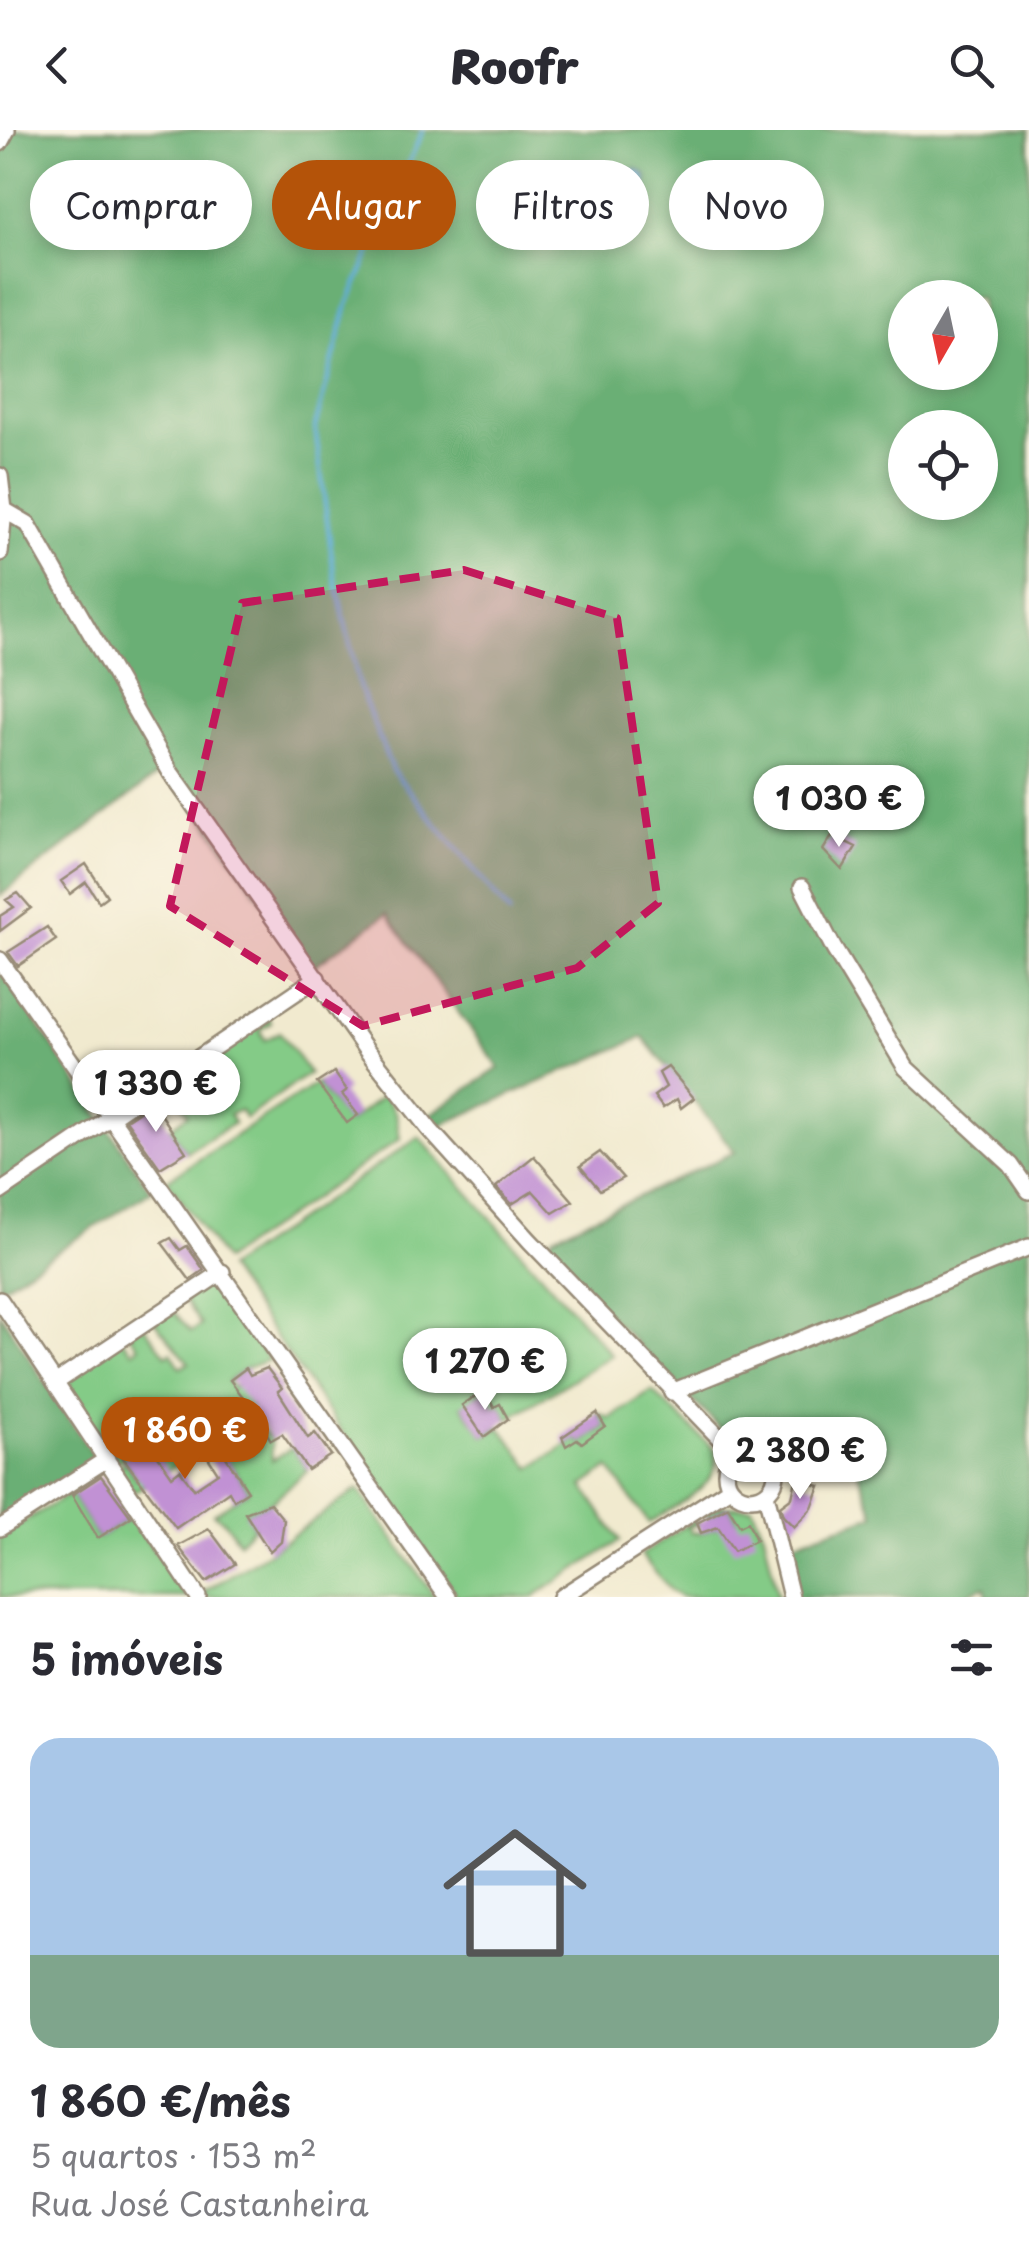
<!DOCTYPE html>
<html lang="pt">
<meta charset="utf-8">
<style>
:root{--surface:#fff;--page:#f2f2f3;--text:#2b2b33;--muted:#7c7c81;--line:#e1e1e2;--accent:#b45309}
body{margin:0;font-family:"Playpen Sans",sans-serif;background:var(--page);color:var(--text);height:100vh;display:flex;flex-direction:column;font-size:38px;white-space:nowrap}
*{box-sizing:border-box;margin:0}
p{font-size:32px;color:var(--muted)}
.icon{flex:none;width:55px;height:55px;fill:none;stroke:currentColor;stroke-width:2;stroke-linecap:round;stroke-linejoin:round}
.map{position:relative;height:1467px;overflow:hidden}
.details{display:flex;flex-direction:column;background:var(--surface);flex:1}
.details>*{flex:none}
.banner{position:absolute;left:30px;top:30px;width:970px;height:90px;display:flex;gap:20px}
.needle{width:65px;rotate:189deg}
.controls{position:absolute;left:888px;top:150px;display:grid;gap:20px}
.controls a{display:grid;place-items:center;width:110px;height:110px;border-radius:50%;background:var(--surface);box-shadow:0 5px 15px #0003;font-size:50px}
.price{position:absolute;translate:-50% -85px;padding:0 22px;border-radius:35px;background:#fff;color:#222;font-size:32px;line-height:65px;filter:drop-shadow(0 2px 5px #0008)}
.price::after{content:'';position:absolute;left:50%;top:60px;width:30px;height:22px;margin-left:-15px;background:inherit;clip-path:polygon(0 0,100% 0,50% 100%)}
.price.on{background:var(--accent);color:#fff}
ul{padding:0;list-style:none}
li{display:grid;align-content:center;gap:20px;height:530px;padding:0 30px}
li+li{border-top:2px solid var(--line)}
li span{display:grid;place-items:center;height:310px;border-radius:30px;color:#555}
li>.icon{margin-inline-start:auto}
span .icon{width:180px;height:180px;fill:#fffc;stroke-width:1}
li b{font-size:42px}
h2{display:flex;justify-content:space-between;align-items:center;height:120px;padding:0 30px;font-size:42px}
.tag{padding:0 35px;border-radius:45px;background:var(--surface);box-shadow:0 5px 15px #0003;font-size:35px;line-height:90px}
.tag.on{background:var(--accent);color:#fff}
header{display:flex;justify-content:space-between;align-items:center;height:130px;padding:0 30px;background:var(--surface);font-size:45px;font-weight:800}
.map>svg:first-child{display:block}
.green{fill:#84cb87;stroke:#607a52;stroke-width:2.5}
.forest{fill:#6baf74;stroke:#536c49;stroke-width:2.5;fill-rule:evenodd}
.water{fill:#62aedb;stroke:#4e6c7c;stroke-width:2.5}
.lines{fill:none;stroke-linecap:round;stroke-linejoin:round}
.stream{stroke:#62aedb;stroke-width:4}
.building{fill:#c191d4}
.minor-casing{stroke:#968a76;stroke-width:20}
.minor{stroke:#fff;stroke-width:15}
.marked{fill:#c2185b;fill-opacity:0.2;stroke:#c2185b;stroke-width:8;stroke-dasharray:20 12;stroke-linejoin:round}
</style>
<header><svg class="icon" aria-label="back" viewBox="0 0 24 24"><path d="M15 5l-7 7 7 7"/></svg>Roofr<svg class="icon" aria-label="search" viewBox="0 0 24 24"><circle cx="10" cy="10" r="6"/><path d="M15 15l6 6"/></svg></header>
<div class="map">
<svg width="1029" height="1467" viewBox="0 0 1029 1467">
<rect width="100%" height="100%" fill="#fcf5e5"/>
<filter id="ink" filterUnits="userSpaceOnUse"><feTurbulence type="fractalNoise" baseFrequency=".01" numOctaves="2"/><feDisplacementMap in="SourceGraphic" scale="20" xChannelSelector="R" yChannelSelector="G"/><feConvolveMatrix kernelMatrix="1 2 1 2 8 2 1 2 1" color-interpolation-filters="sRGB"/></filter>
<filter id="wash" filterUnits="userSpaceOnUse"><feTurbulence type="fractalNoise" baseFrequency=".0048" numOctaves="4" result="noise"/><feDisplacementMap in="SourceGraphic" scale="40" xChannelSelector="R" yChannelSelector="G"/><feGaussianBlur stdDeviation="2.25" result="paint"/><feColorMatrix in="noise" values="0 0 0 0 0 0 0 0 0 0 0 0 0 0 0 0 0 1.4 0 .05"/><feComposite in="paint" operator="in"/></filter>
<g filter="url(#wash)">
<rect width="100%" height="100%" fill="#f1eacf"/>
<path class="green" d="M266 881 271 893 260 900 265 910 280 902 309 943 245 989 240 980 229 984 234 993 186 1022 170 998 188 984 164 949Z
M317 953 348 993 384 965 396 984 400 1009 224 1130 167 1050Z
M419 1007 612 1225 508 1289 500 1274 494 1277 484 1261 462 1276 484 1306 500 1297 531 1338 577 1309 582 1313 605 1297 597 1283 610 1288 652 1261 715 1320C725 1355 673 1376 649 1393L609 1338 583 1356 620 1411 533 1467H458L227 1138Z
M214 1152 269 1230 246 1238 228 1251 232 1258 240 1253 254 1274 242 1285 243 1291 250 1289 271 1310 272 1330 292 1318 308 1340 270 1373 246 1383 254 1397 239 1412 224 1391 213 1384 248 1361 211 1304 198 1311 202 1318 134 1362 113 1339 125 1332 136 1349 162 1333 148 1314 123 1329 109 1332 55 1253 122 1209 132 1221 139 1217 129 1204 143 1195 166 1225 171 1222 180 1237 189 1233 152 1189 174 1182 191 1202 201 1195 183 1168Z
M358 1359 435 1467H206L203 1462 269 1422Z
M71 1363 98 1408 131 1387 187 1467H0V1406Z
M721 1376 752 1377 764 1403 778 1467H681L670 1460 641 1425 695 1389 697 1395 689 1396 691 1403 703 1402 736 1390 728 1377 709 1388 705 1383Z"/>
<path class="forest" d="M0 0H1029V1467H987L985 1457 957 1467H794L786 1415 875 1385 842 1300 778 1321 763 1308 723 1301 554 1130 547 1117 553 1106 735 1022 643 907 430 1000 422 990 499 938 387 784 310 839 171 643 156 646 0 766ZM905 168H980V242H905ZM905 298H980V372H905Z
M0 839 151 1061 0 1158Z
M0 1183 96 1330 0 1389Z"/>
<path class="water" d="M637 39 646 45 647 68 638 79 616 80 610 67 613 53Z"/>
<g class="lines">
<path class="stream" d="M423 0 348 174 315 297 334 443 360 559 392 640 510 784"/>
</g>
<g id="blocks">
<path class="building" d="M836 699 844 711 856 717 842 740 823 720Z
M86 734 107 766 99 772 86 752 70 764 61 751Z
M18 763 31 778 0 801V786L14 777 6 770Z
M47 797 56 810 18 836 8 822Z
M668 937 694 968 681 978 677 969 663 978 654 966 666 957 659 943Z
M334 942 347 960 342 964 358 985 347 993 317 953Z
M153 972 186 1022 160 1038 126 990Z
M600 1022 623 1048 600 1060 580 1036Z
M534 1026 573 1071 553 1083 533 1061 512 1074 496 1057Z
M171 1108 180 1120 187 1116 204 1140 190 1150 162 1113Z
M246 1238 250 1245 267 1238 282 1258 278 1261 308 1308 315 1303 331 1325 308 1340 282 1304 271 1310 259 1291 254 1293 244 1284 253 1280 230 1250Z
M485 1260 494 1277 500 1274 508 1289 484 1307 462 1275Z
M597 1283 605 1296 582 1313 577 1309 566 1316 562 1307Z
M211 1304 248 1361 234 1370 229 1361 176 1398 123 1328 149 1313 172 1346 180 1340 194 1359 218 1343 198 1312Z
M101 1346 131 1387 98 1408 72 1365Z
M796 1350 820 1356 812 1378 794 1397 783 1386 780 1376 792 1367Z
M270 1373 284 1390 281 1412 270 1422 245 1383Z
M728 1377 740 1396 748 1392 756 1410 734 1421 718 1397 701 1403 697 1393Z
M209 1399 235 1434 206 1452 178 1416Z"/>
</g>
</g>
<g filter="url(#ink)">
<use href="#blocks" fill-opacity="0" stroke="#968a76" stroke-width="2.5"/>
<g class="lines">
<g class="minor-casing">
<path id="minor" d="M0 13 7 0
M0 346 4 380 0 423
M4 380 28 394 171 643 365 918 430 1000 530 1111 735 1324
M802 757 834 819 906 938 1011 1035 1029 1061
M0 830 448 1467
M0 1062 317 848
M0 1170 198 1467
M55 1253 222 1142
M672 1262 1029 1117
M726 1343a25 25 0 1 1 50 0a25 25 0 1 1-50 0Z
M766 1364 791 1467
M0 1398 107 1329
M561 1467 730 1358"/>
</g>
<use href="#minor" class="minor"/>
</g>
</g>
<path class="marked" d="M464 440 617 488 658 773 577 838 363 896 170 776 242 473Z"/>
</svg>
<div class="controls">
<a><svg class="needle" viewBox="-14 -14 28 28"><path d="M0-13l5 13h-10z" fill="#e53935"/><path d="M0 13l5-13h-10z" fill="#7c7c81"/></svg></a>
<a><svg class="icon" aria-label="locate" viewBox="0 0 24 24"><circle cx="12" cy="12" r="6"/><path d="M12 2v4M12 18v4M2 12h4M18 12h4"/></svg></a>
</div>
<b class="price" style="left:839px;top:720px">1 030 €</b>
<b class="price" style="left:156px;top:1005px">1 330 €</b>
<b class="price" style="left:485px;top:1283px">1 270 €</b>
<b class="price on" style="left:185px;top:1352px">1 860 €</b>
<b class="price" style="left:800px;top:1372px">2 380 €</b>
<div class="banner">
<a class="tag">Comprar</a>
<a class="tag on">Alugar</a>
<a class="tag">Filtros</a>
<a class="tag">Novo</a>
</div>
</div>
<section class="details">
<h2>5 imóveis<svg class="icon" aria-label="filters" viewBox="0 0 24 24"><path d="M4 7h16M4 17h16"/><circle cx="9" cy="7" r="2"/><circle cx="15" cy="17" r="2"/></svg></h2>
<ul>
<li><span style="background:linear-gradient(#a9c7e8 70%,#7fa58c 0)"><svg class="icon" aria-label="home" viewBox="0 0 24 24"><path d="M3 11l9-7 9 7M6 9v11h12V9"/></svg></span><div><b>1 860 €/mês</b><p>5 quartos · 153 m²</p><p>Rua José Castanheira</p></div></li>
</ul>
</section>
